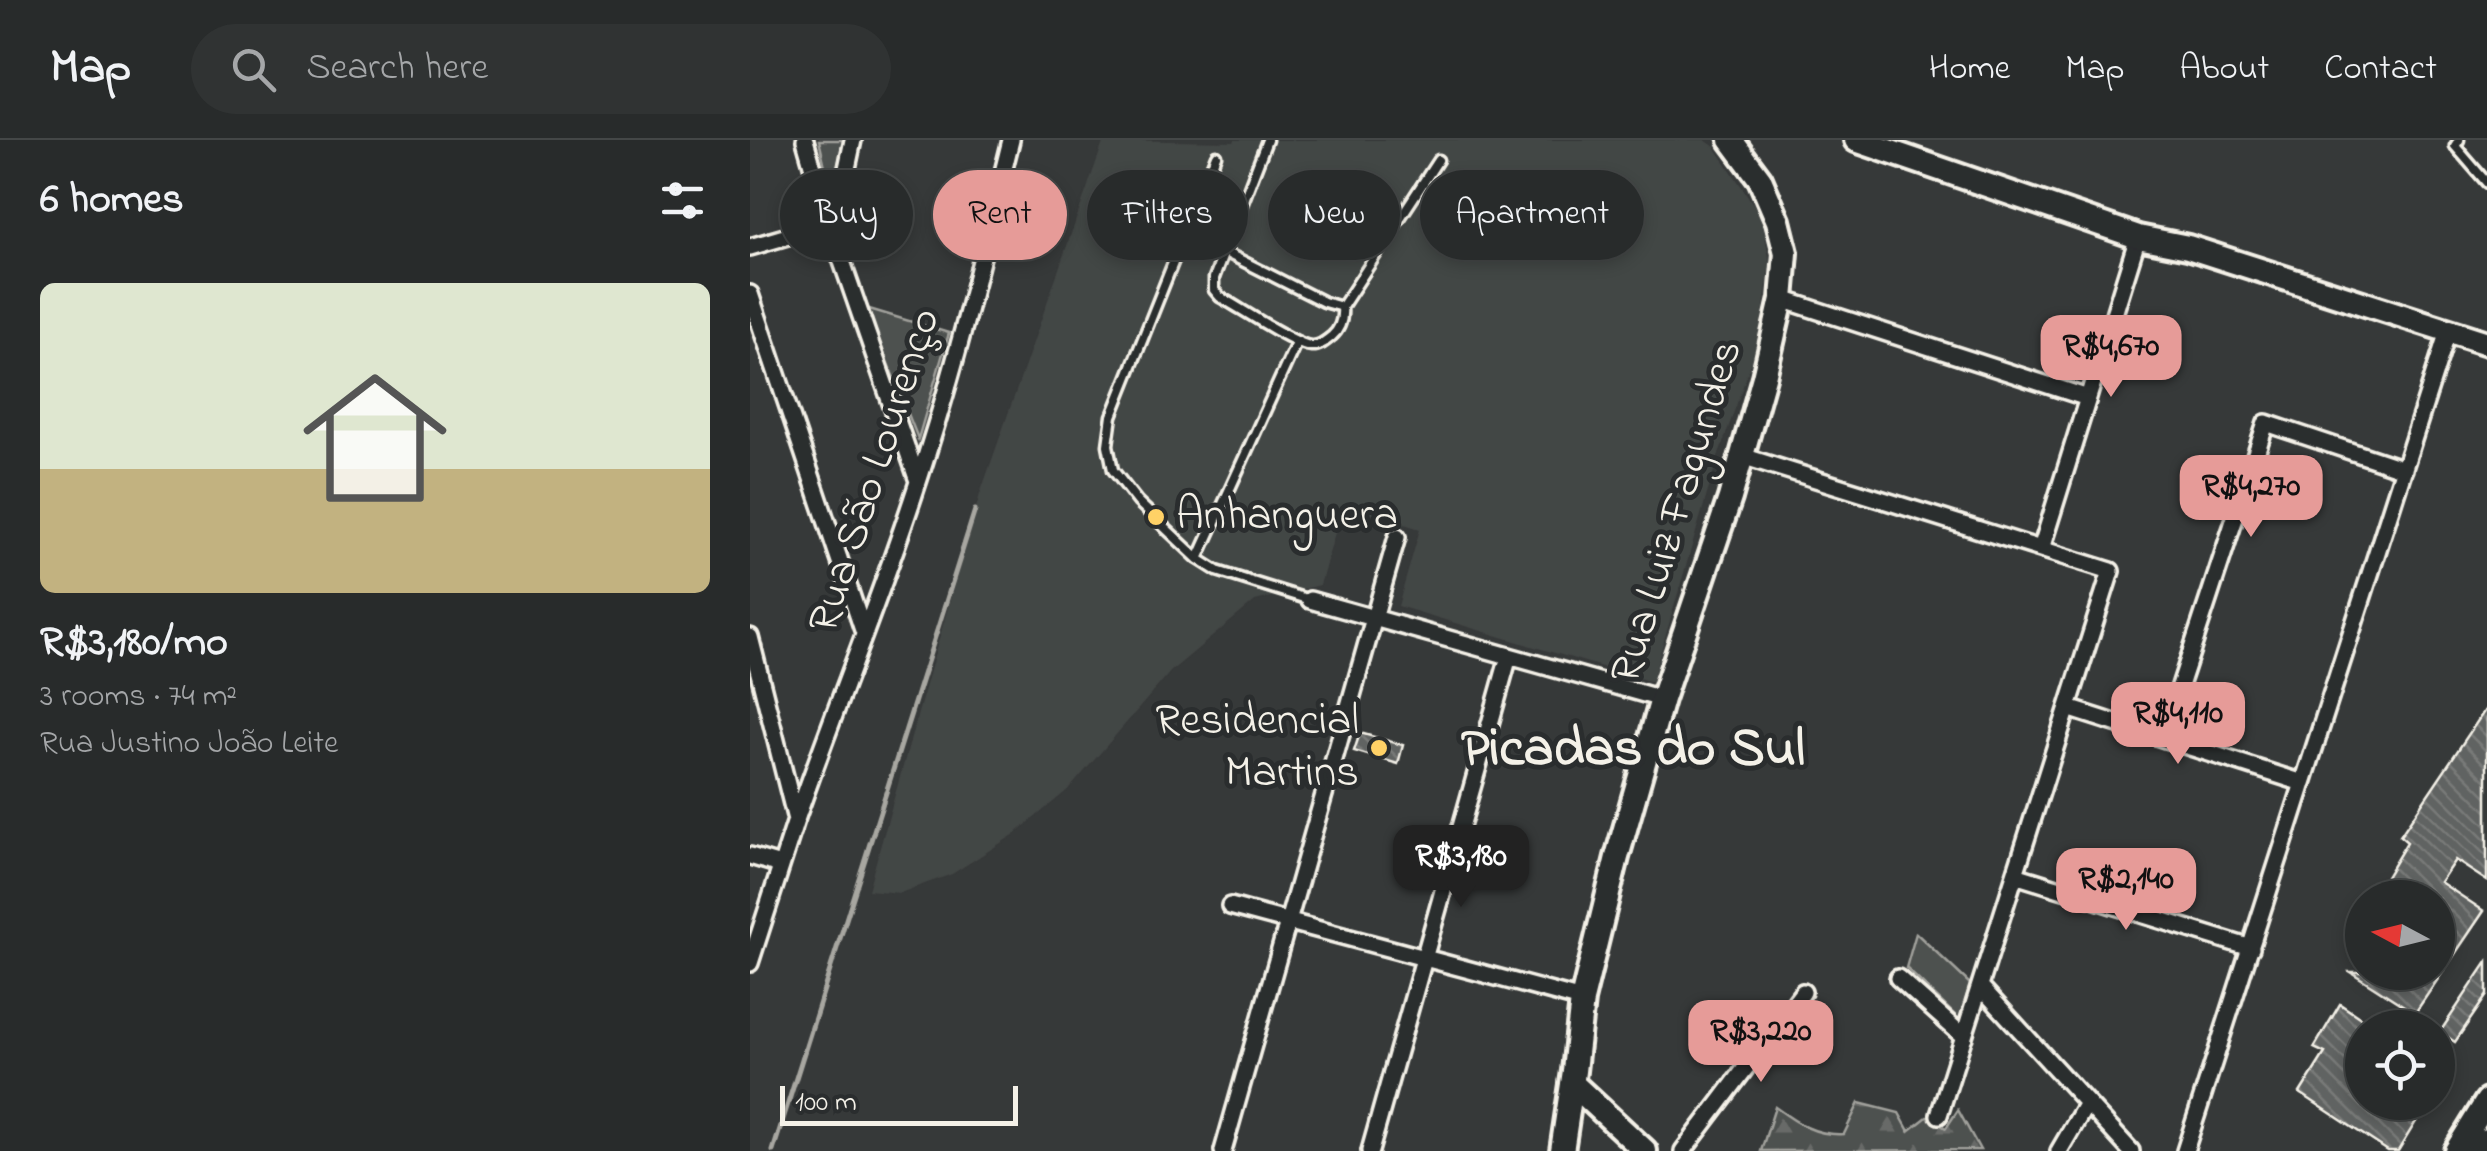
<!DOCTYPE html>
<meta charset="utf-8">
<style>
:root{--surface:#282b2b;--page:#303333;--text:#f1f3f6;--muted:#a5a7a9;--line:#444747;--accent:#e69b98}
body{margin:0;font-family:"Indie Flower",sans-serif;background:var(--page);color:var(--text);height:100vh;display:flex;flex-direction:column;font-size:38px;white-space:nowrap}
*{box-sizing:border-box;margin:0}
p{font-size:32px;color:var(--muted)}
.icon{flex:none;width:55px;height:55px;fill:none;stroke:currentColor;stroke-width:2;stroke-linecap:round;stroke-linejoin:round}
.map{position:relative;flex:1;overflow:hidden}
.panel{display:flex;flex-direction:column;background:var(--surface);width:750px}
.panel>*{flex:none}
.top-card{position:absolute;left:30px;top:30px;width:950px;height:90px;display:flex;gap:20px}
.needle{width:65px;rotate:277deg}
.buttons{position:absolute;left:1595px;top:740px;display:grid;gap:20px}
.buttons a{display:grid;place-items:center;width:110px;height:110px;border-radius:50%;background:var(--surface);box-shadow:0 5px 15px #0003,0 0 0 2px var(--line);font-size:50px}
.scale{position:absolute;left:30px;bottom:25px;width:238px;box-sizing:border-box;padding-left:10px;border:5px solid #f4f1e8;border-top:0;font-size:28px;line-height:35px;white-space:nowrap;color:#f4f1e8;-webkit-text-stroke:8px #2a2d2e;paint-order:stroke}
.price{position:absolute;translate:-50% -85px;padding:0 22px;border-radius:20px;background:var(--accent);color:#111;font-size:32px;line-height:65px;filter:drop-shadow(0 2px 5px #0008)}
.price::after{content:'';position:absolute;left:50%;top:60px;width:30px;height:22px;margin-left:-15px;background:inherit;clip-path:polygon(0 0,100% 0,50% 100%)}
.price.current{background:#222;color:#fff}
ul{padding:0;list-style:none}
li{display:grid;align-content:center;gap:20px;height:530px;padding:0 40px}
li+li{border-top:2px solid var(--line)}
li span{display:grid;place-items:center;height:310px;border-radius:15px;color:#555}
li>.icon{margin-inline-start:auto}
span .icon{width:180px;height:180px;fill:#fffc;stroke-width:1}
li b{font-size:42px}
h2{display:flex;justify-content:space-between;align-items:center;height:120px;padding:0 40px;font-size:42px}
.pill{padding:0 35px;border-radius:45px;background:var(--surface);box-shadow:0 5px 15px #0003,0 0 0 2px var(--line);font-size:35px;line-height:90px}
.pill.current{background:var(--accent);color:#111}
header{display:flex;align-items:center;gap:60px;box-sizing:border-box;height:140px;padding:0 50px;background:var(--surface);border-bottom:2px solid var(--line)}
header strong{font-size:48px}
nav{display:flex;gap:55px;margin-inline-start:auto;font-size:35px}
.search{width:700px;height:90px;background:var(--page);display:flex;align-items:center;gap:25px;box-sizing:border-box;padding:0 35px;border-radius:55px;color:var(--muted);font-size:38px}
main{display:flex;flex:1;min-height:0}
.map>svg:first-child{display:block}
.built{fill:#434645}
.forest{fill:url(#forest-firs);stroke:#a1a19c;stroke-width:2.5}
.green{fill:#4e514f;stroke:#a1a19c;stroke-width:2.5}
.lines{fill:none;stroke-linecap:round;stroke-linejoin:round}
.stream{stroke:#a8a7a1;stroke-width:5}
.building{fill:url(#building-back-hatch);stroke:#f4f1e8;stroke-width:2.5}
.lane-casing{stroke:#f4f1e8;stroke-width:15}
.street-casing{stroke:#f4f1e8;stroke-width:22}
.secondary-casing{stroke:#f4f1e8;stroke-width:30}
.lane{stroke:#2a2d2e;stroke-width:8}
.street{stroke:#2a2d2e;stroke-width:15}
.secondary{stroke:#2a2d2e;stroke-width:22}
.poi-dot{fill:#ffd166;stroke:#2a2d2e;stroke-width:4}
.labels{text-anchor:middle;dominant-baseline:central;stroke-width:10;stroke-linejoin:round;paint-order:stroke}
.street-label{font-size:45px;fill:#f4f1e8;stroke:#2a2d2e}
.poi-label{font-size:45px;fill:#f4f1e8;stroke:#2a2d2e;text-anchor:start}
.district-label{font-size:55px;font-weight:bold;fill:#f4f1e8;stroke:#2a2d2e}
</style>
<header>
<strong>Map</strong>
<div class="search"><svg class="icon" aria-label="search" viewBox="0 0 24 24"><circle cx="10" cy="10" r="6"/><path d="M15 15l6 6"/></svg>Search here</div>
<nav><a>Home</a><a>Map</a><a>About</a><a>Contact</a></nav>
</header>
<main>
<section class="panel">
<h2>6 homes<svg class="icon" aria-label="filters" viewBox="0 0 24 24"><path d="M4 7h16M4 17h16"/><circle cx="9" cy="7" r="2"/><circle cx="15" cy="17" r="2"/></svg></h2>
<ul>
<li><span style="background:linear-gradient(#dfe7d0 60%,#c2b280 0)"><svg class="icon" aria-label="home" viewBox="0 0 24 24"><path d="M3 11l9-7 9 7M6 9v11h12V9"/></svg></span><div><b>R$3,180/mo</b><p>3 rooms · 74 m²</p><p>Rua Justino João Leite</p></div></li>
</ul>
</section>
<div class="map">
<svg width="1737" height="1011" viewBox="0 0 1737 1011">
<defs>
<pattern id="forest-firs" width="22" height="20" patternUnits="userSpaceOnUse" patternTransform="scale(2.5)"><rect width="22" height="20" fill="#4e514f"/><path d="M5 1l3.5 6h-7zM16 11l3.5 6h-7z" fill="#686a68"/></pattern>
<pattern id="building-back-hatch" width="6" height="6" patternUnits="userSpaceOnUse" patternTransform="scale(2.5)"><rect width="6" height="6" fill="#616362"/><path d="M-1 5l2 2M0 0l6 6M5-1l2 2" fill="none" stroke="#787a78"/></pattern>
</defs>
<rect width="100%" height="100%" fill="#363939"/>
<filter id="ink" filterUnits="userSpaceOnUse"><feTurbulence type="fractalNoise" baseFrequency=".01" numOctaves="2"/><feDisplacementMap in="SourceGraphic" scale="20" xChannelSelector="R" yChannelSelector="G"/><feConvolveMatrix kernelMatrix="1 2 1 2 8 2 1 2 1" color-interpolation-filters="sRGB"/></filter>
<g filter="url(#ink)">
<path class="built" d="M354 0 484 2 485 0H955L965 7 1012 77 1020 123 1010 198 968 317 902 542 648 466 670 389 593 365 570 445 505 461 421 531 320 648 265 694 202 734 150 753 118 750 230 354Z"/>
<path class="forest" d="M1109 963 1149 973 1159 991 1177 977 1196 988 1208 970 1230 1010 1011 1011 1025 967C1047 983 1065 996 1094 994Z"/>
<path class="green" d="M69 0H93L82 57Z
M116 168 199 193 168 299Z
M1166 793 1220 844 1210 880 1156 828Z"/>
<g class="lines">
<path class="stream" d="M23 1011 225 370"/>
</g>
<path class="building" d="M1737 567V741L1705 720 1690 742 1734 771 1665 873 1601 832H1688V758H1659L1633 742 1657 702 1650 696Z
M610 593 653 605 648 624 604 611Z
M1737 822V855L1705 902 1690 892Z
M1590 864 1612 879V962H1678L1648 1011H1638L1550 953 1575 913 1564 908Z"/>
<g class="lines">
<g class="lane-casing">
<path id="lane" d="M517 0 464 138V150L470 157C487 166 545 205 561 206 569 207 576 201 582 196 590 189 593 178 592 167
M1709 0 1705 6 1737 43
M466 15 362 276 358 305 363 330 388 362 448 419 467 431 560 460
M435 92 574 162 592 167 688 20
M448 419 547 201"/>
</g>
<g class="street-casing">
<path id="street" d="M55 0 79 84 168 341
M0 107 79 84 91 57 103 0
M0 154 114 493
M1032 159 1338 258
M992 316 1361 431 1189 975
M1291 409 1388 97
M560 460 912 559
M0 497 46 680 0 823
M1318 568 1553 643
M1413 598 1516 283 1654 329
M46 680C90 554 142 429 181 301 212 202 236 101 261 0
M0 716 30 725
M1265 735 1501 808
M480 766 832 860
M1148 838 1214 897
M1230 846 1381 1011
M473 1011 647 397
M620 1011 759 516
M933 1011 1053 852
M1309 1011 1337 963
M1435 1011 1698 191"/>
</g>
<g class="secondary-casing">
<path id="secondary" d="M1106 0 1388 97 1438 107 1737 203
M822 943 895 1011
M812 1011 824 931 832 860 867 717 912 559 980 358 1014 237 1032 159 1036 113 1028 81 1010 39 981 0
M1706 1011 1737 961
M1730 1011 1737 1000"/>
</g>
<use href="#lane" class="lane"/>
<use href="#street" class="street"/>
<use href="#secondary" class="secondary"/>
</g>
</g>
<g class="poi-dot">
<circle cx="406" cy="377" r="10"/>
<circle cx="629" cy="608" r="10"/>
</g>
<g class="labels">
<g class="street-label">
<text transform="translate(126 331) rotate(-72)">Rua São Lourenço</text>
<text transform="translate(928 372) rotate(-73)">Rua Luiz Fagundes</text>
</g>
<g class="poi-label">
<text x="426" y="377">Anhanguera</text>
<text x="609" y="582" text-anchor="end">Residencial<tspan x="609" dy="52">Martins</tspan></text>
</g>
<g class="district-label">
<text x="883" y="611">Picadas do Sul</text>
</g>
</g>
</svg>
<div class="buttons">
<a><svg class="needle" viewBox="-14 -14 28 28"><path d="M0-13l5 13h-10z" fill="#e53935"/><path d="M0 13l5-13h-10z" fill="#a5a7a9"/></svg></a>
<a><svg class="icon" aria-label="locate" viewBox="0 0 24 24"><circle cx="12" cy="12" r="6"/><path d="M12 2v4M12 18v4M2 12h4M18 12h4"/></svg></a>
</div>
<div class="scale">100 m</div>
<b class="price" style="left:1361px;top:260px">R$4,670</b>
<b class="price" style="left:1501px;top:400px">R$4,270</b>
<b class="price" style="left:1428px;top:627px">R$4,110</b>
<b class="price current" style="left:711px;top:770px">R$3,180</b>
<b class="price" style="left:1376px;top:793px">R$2,140</b>
<b class="price" style="left:1011px;top:945px">R$3,220</b>
<div class="top-card">
<a class="pill">Buy</a>
<a class="pill current">Rent</a>
<a class="pill">Filters</a>
<a class="pill">New</a>
<a class="pill">Apartment</a>
</div>
</div>
</main>
